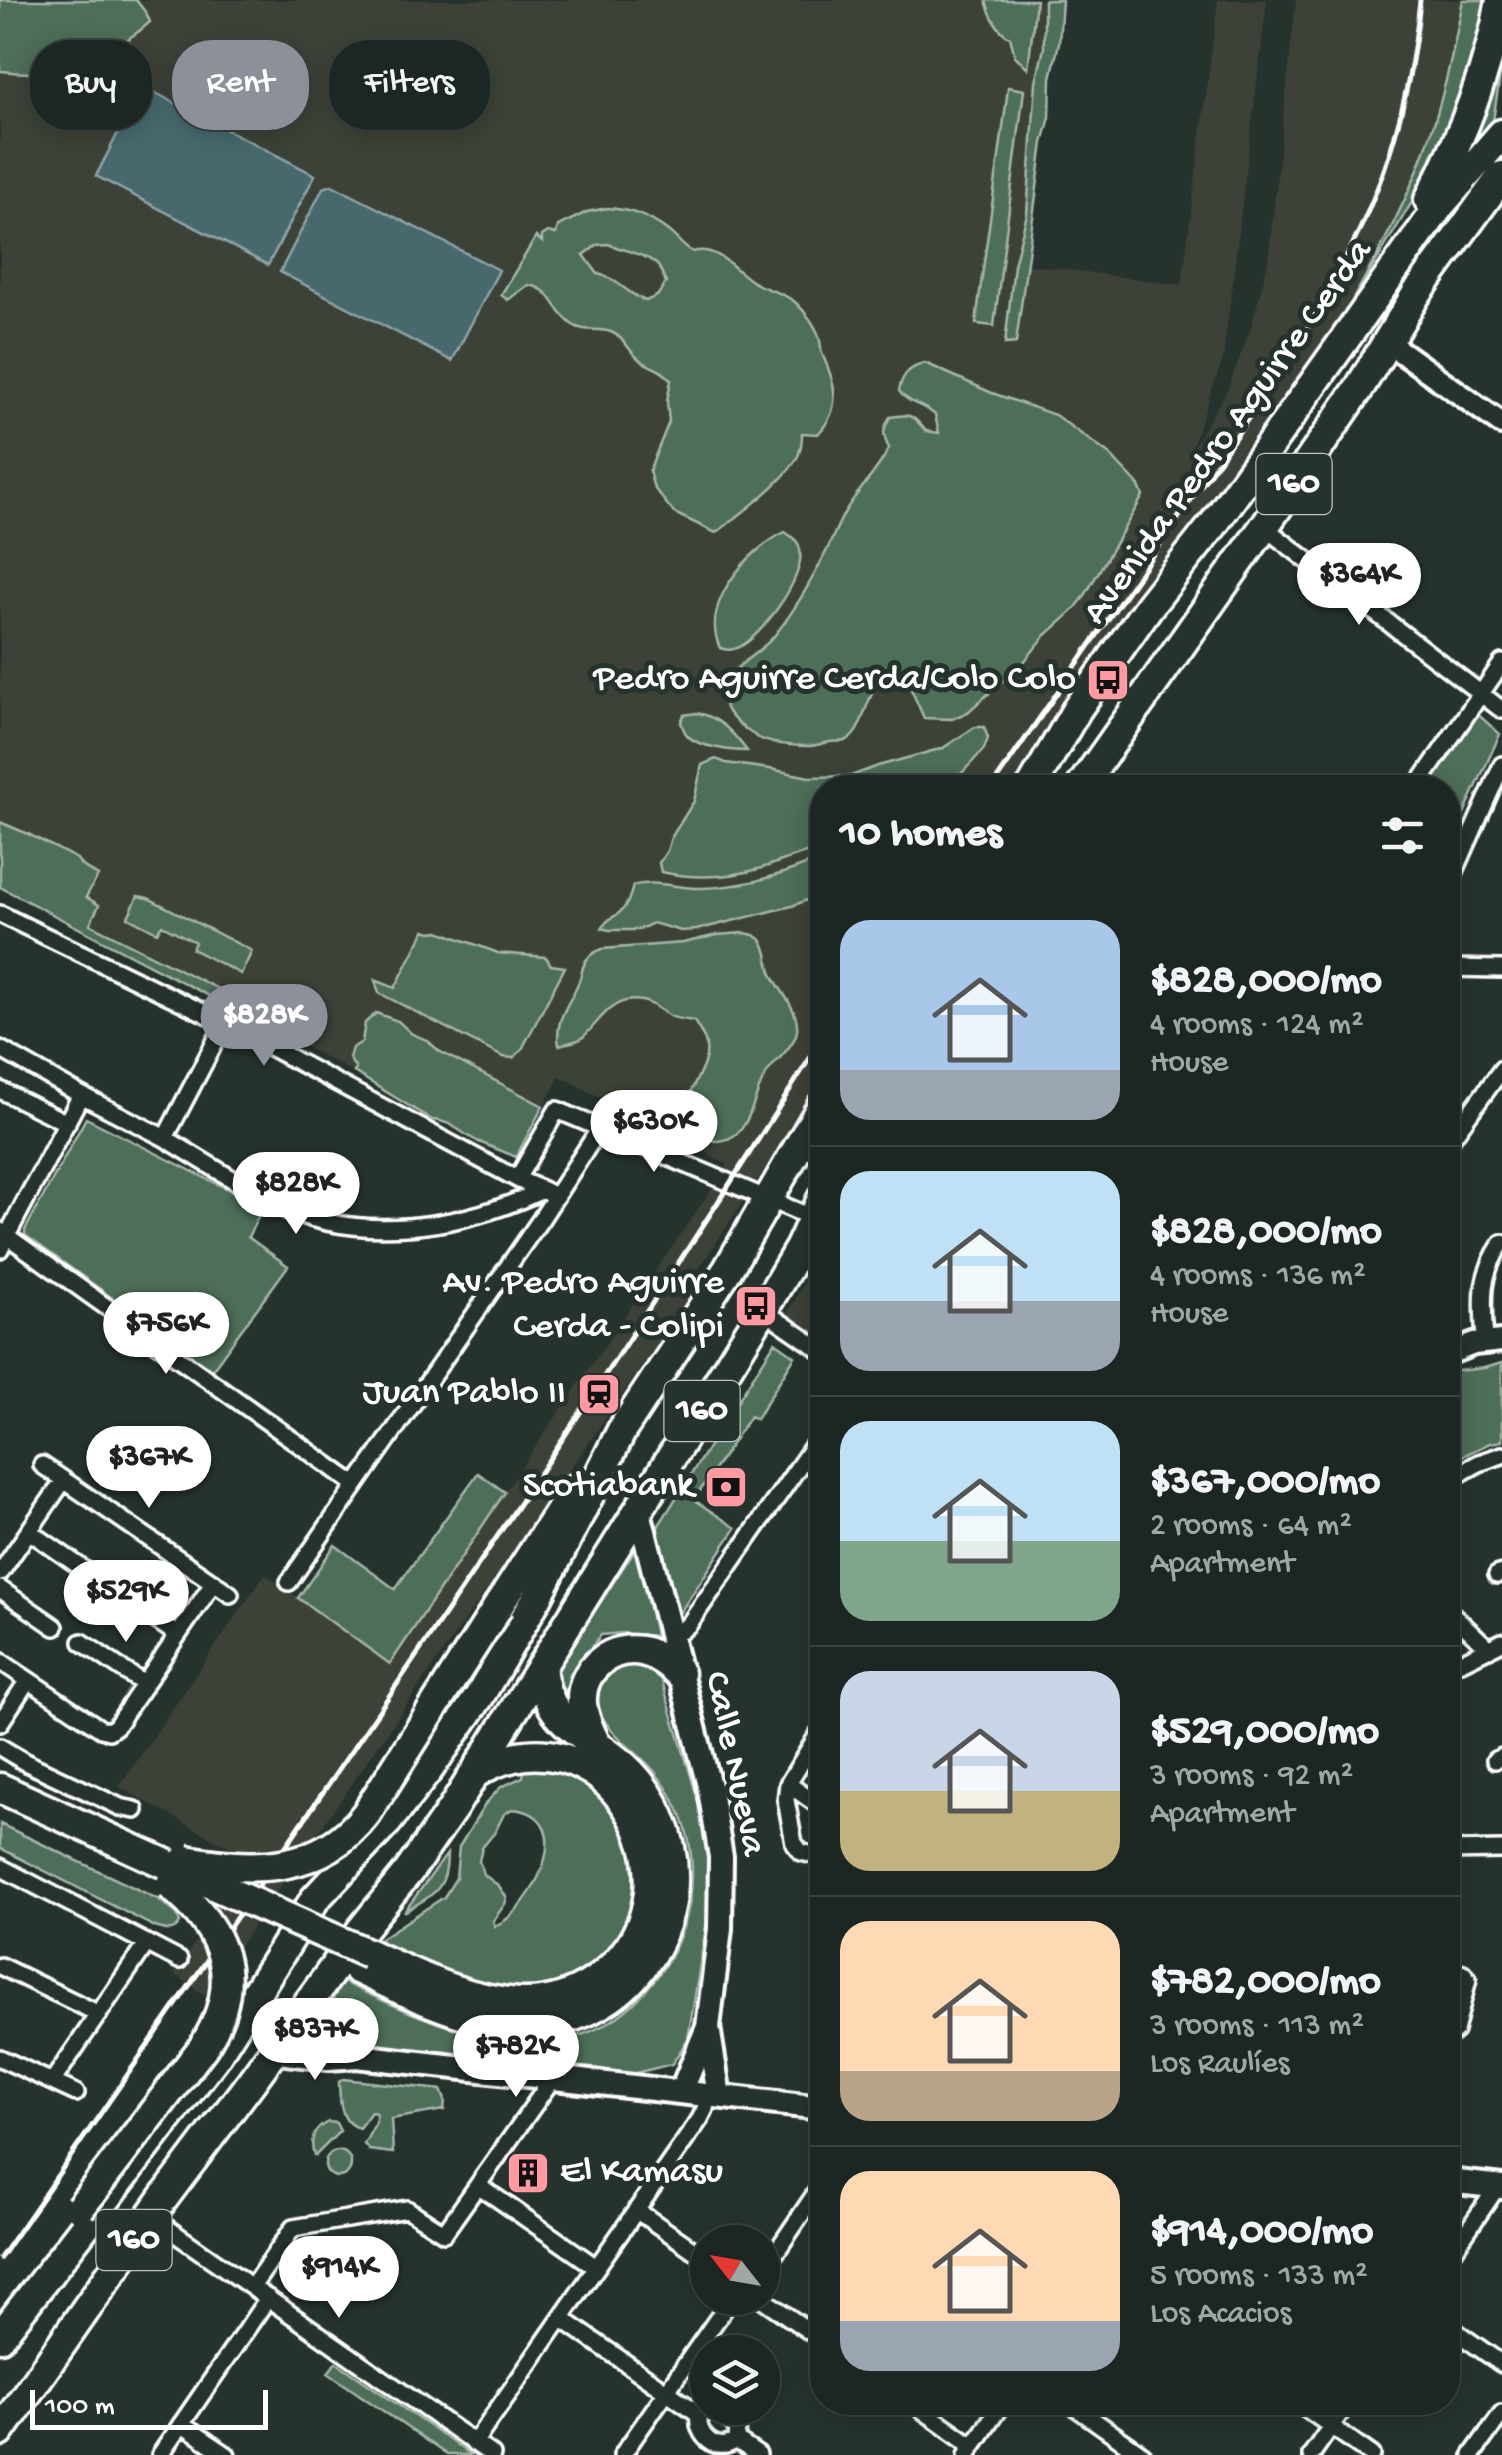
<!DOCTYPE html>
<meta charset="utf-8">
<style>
:root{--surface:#1c2622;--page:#29322f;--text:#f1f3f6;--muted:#a0a5a5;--line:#3a4340;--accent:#8c9099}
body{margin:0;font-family:"Gochi Hand",sans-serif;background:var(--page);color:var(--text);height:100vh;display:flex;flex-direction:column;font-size:38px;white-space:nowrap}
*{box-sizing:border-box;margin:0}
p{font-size:32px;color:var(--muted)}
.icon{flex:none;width:55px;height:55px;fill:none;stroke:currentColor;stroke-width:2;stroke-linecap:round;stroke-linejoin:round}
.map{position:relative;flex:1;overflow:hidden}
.drawer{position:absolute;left:810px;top:775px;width:650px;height:1640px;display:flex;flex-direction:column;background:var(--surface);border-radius:40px;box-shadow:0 5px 25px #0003,0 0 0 2px var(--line)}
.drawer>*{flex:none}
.hud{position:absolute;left:30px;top:40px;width:630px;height:90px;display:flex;gap:20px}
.needle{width:65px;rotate:301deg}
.tools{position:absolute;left:690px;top:2225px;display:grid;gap:20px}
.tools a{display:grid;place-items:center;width:90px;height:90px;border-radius:50%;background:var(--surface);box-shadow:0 5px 25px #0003,0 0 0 2px var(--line);font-size:50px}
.scale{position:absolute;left:30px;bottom:25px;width:238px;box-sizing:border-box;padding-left:10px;border:5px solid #fff;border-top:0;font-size:28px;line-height:35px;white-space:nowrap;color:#fff;-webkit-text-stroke:8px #26332d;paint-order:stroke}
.price{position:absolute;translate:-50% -85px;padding:0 22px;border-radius:35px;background:#fff;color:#222;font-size:32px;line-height:65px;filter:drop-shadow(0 2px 5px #0008)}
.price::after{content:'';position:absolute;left:50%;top:60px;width:30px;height:22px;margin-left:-15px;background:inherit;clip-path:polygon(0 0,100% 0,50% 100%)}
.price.active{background:var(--accent);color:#fff}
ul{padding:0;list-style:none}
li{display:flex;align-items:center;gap:30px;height:250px;padding:0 30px}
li+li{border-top:2px solid var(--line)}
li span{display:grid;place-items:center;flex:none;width:280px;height:200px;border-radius:30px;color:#555}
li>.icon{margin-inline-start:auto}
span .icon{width:120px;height:120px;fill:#fffc;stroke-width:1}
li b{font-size:42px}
h2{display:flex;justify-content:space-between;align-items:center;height:120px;padding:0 30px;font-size:42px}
.tag{padding:0 35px;border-radius:40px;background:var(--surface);box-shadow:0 5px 25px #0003,0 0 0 2px var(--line);font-size:35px;line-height:90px}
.tag.active{background:var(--accent);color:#fff}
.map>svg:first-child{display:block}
.built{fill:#3c4239}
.green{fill:#4d6e58;stroke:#a6b6ac;stroke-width:2.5;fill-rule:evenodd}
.water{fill:#47696e;stroke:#91a5a8;stroke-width:2.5}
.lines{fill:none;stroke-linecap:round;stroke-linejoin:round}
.minor-casing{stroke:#fff;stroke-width:22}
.tertiary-casing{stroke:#fff;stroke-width:28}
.secondary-casing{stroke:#fff;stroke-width:30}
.trunk-casing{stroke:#fff;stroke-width:35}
.minor{stroke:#26332d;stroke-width:15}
.tertiary{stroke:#26332d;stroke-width:20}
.secondary{stroke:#26332d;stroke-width:22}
.trunk{stroke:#26332d;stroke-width:28}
.rail{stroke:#fff;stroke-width:5}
.trunk-bridge-casing{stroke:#fff;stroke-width:35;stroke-linecap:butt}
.trunk-bridge{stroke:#26332d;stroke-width:28}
.labels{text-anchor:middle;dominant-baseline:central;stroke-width:10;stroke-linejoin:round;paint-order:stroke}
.shield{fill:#26332d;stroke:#bec2c0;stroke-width:2.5}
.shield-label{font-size:35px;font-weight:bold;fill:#fff}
.street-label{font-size:38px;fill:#fff;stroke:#26332d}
.poi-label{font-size:38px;fill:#fff;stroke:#26332d;text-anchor:end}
</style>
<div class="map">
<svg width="1502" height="2455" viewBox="0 0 1502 2455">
<rect width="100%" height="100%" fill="#26332d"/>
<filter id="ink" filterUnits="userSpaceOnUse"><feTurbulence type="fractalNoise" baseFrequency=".01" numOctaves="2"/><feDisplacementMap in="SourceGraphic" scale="20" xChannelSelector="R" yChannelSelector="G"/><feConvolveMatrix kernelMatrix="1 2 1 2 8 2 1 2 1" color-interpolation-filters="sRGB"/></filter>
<g filter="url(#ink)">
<path class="built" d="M0 0H1057L1024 264 1182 285 1218 0H1267L1223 359 1189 454 1228 388 1251 328 1268 262 1296 0H1463L1450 67 1423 156 1391 229 1352 301 1180 541 1009 787 822 788V1075L790 1130 696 1273 703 1278 205 1995 174 1974 251 1859 119 1787 265 1574 390 1664 487 1518 728 1165 560 1076 516 1157 0 887Z
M822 1249V1343L785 1318Z"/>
<path class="green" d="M0 0H136L146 13 150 22C123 47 77 68 41 73 28 74 13 72 0 71Z
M986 0H1036L1028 68 1015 56 1010 37C998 32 989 13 986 0Z
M1044 0H1062L1059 43 1051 78 1050 117 1043 143 1016 343 1005 344 1014 265 1027 214 1036 82 1044 48Z
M1463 0H1487L1462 95 1426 179 1352 301C1378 254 1404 207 1423 156 1442 105 1453 53 1463 0Z
M1502 32V63L1491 134 1444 191Z
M1008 87 1024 90 994 326 976 324C985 245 999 166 1008 87Z
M607 208C630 209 650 217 668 231 678 238 682 247 693 252 718 245 735 271 753 282 766 290 783 292 795 302 805 311 818 328 820 341 821 345 821 352 823 356 836 384 842 409 818 434L802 433C802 440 801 449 798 456 787 480 738 516 716 533L674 513 654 488 649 471 669 422 667 401 671 380C662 368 650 368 639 359 628 350 625 338 611 332 599 327 585 333 573 325 552 311 555 289 528 285L508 300 501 295 536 237 542 242V236L548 232 556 234 558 226 587 212ZM608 244C622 250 649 255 658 266 660 268 665 280 666 283L657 296 646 301C628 295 617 278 598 274L584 255 597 245Z
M925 363 992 393 1055 415 1110 455 1139 486 1143 496 1084 597 1074 610 1045 636 1023 663 968 712 952 719 924 718 906 678 897 670C862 680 869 732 845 741 842 742 834 741 830 742 823 743 816 746 808 746 793 746 769 744 757 737 741 727 719 711 723 690 728 667 759 655 774 636 794 612 812 580 826 552 833 538 838 523 846 510 859 488 878 472 889 448 882 435 883 429 890 417 910 413 913 415 926 431L939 433 935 415C923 404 908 404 899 391 902 374 909 368 925 363Z
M785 532C788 534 795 539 797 542 814 568 764 632 743 645 734 650 729 651 720 648 699 604 748 550 785 532Z
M1474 711 1500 734 1448 849V788H1423Z
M697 713C719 716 734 734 747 751 733 751 699 747 689 737 684 733 683 728 681 722L684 715Z
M975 727H984L988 738 984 749 961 774 943 787 822 788V849C801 853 783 861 762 868 729 878 695 879 661 872L659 863 667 851 671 838 694 801 702 765 716 759 726 763 770 769 809 777 851 776 878 766 943 748Z
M0 822 28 834 77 859 81 865 98 876 86 897 99 905 90 924 218 989 213 998 0 887Z
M822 858V894L792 906 696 930 681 931 653 923 638 930H609L602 928C607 919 611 919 619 913 628 906 630 896 633 886 653 879 679 889 702 888 745 887 784 875 822 858Z
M138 896 148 898 252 951 241 974 192 949 195 942 162 925 157 932 128 917Z
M425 930 431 932 439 931 498 953 546 957 551 965 565 967 521 1051 513 1058 503 1057 379 993 375 980 395 988Z
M743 933C751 934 759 935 763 943 768 951 768 963 771 972 779 991 803 1013 796 1035 790 1052 772 1062 764 1078 752 1099 750 1141 716 1141 705 1140 698 1135 691 1126 670 1099 715 1072 705 1041 703 1034 697 1027 694 1021 687 1020 676 1019 670 1016 659 1010 654 1003 642 1001 610 996 601 1021 582 1038 577 1042 566 1043 559 1045 554 1019 570 1004 579 981 582 974 582 964 588 958 592 953 596 952 602 949L683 943 717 935Z
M376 1013 398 1021 412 1034 427 1040 439 1051 543 1106 516 1157C503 1151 490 1147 477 1141 459 1132 452 1121 432 1120L354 1072 356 1069 349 1058 352 1048 362 1042 365 1023Z
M86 1118 263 1207 248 1237 288 1266 212 1370 25 1235V1230Z
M775 1342 795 1356 756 1419 750 1416 694 1500 736 1528 681 1611H674L656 1536 659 1525Z
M1502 1363V1441L1490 1443 1448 1463V1372L1484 1368Z
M478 1473 505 1492 390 1664 298 1598 335 1545 395 1589Z
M638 1545 655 1636 623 1633 601 1635C580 1663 569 1674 576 1710L561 1699 552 1676Z
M639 1663 654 1670 662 1681 697 1796 706 1834 709 1875 708 1914 688 2039 672 2064 632 2074 595 2068 536 2065 356 2042C326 2022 326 2013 341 1981 436 2026 565 2089 648 1988 671 1961 684 1935 690 1900 695 1868 691 1833 676 1804 670 1793 663 1782 655 1772 634 1746 582 1720 601 1681 608 1665 623 1664 639 1663Z
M524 1769C542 1770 559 1771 576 1779 614 1796 641 1841 638 1884 638 1891 634 1899 632 1906 617 1959 570 1995 513 1990 465 1985 421 1960 378 1940L444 1897 456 1878 459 1847 486 1803 501 1787 523 1777ZM512 1809C582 1814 532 1911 495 1926L493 1921 505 1904 507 1898 499 1886 483 1874 479 1861 482 1848 495 1832 504 1814Z
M0 1824 158 1899 177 1914 180 1923C174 1934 165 1930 155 1927L0 1848Z
M447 1854C447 1891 433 1894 404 1912Z
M343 2079 441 2090 445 2100 444 2110 391 2119 393 2153 369 2150 364 2144 376 2122V2113L371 2112 359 2128C339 2123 340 2100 339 2082Z
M328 2122 336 2123 340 2131 316 2155H314C309 2139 314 2129 328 2122Z
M325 2164a13 13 0 1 1 26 0a13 13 0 1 1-26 0Z
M336 2362 471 2455H472H447L328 2373Z"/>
<path class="water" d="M142 86 315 175 268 265 96 176Z
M332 185 499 270 452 361 280 272 323 188Z"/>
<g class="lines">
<g class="minor-casing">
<path id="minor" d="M1264 527 1502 710
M1416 788 1502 663
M1448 887 1502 765
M0 914 225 1023 517 1179 543 1190
M1448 968 1502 969
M0 1049 81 1095 165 1138 275 1205C360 1244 461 1229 543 1190L555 1196
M0 1090 67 1123
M165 1138 225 1023
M1448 1143 1502 1069
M517 1179 557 1110 813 1218
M0 1231 356 1485
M0 1249 81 1095
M763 1310 822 1351
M1485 1342C1483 1303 1478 1277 1502 1243
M42 1465 230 1594
M1448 1480 1479 1463 1502 1455
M29 1531 92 1575
M0 1573 64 1480
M1497 1575 1502 1573
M289 1582 541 1219 600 1128
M0 1589 55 1627
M116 1593 178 1635
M1448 1610 1489 1649
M669 1635 681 1631 689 1624 822 1433
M82 1642 144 1684
M1448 1659 1454 1663 1461 1662 1502 1642
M0 1661 101 1729 109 1731 116 1726 214 1582
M0 1723 28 1680
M822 1728 788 1784 786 1800 794 1843 801 1852 822 1857
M0 1747 25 1762 120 1807 135 1810
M1495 1760 1502 1757
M788 1784 822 1808
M1448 1851 1502 1850
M0 1867 179 1960
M0 1966 99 2014
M1448 1969 1463 1973 1468 1979 1455 2031 1448 2037
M0 2058 76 2093
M52 2082 147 1943
M478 2185 596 2267
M636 2210 708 2260
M160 2223 492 2455
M1448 2259 1498 2186
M762 2268 774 2255 822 2184
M252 2287 293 2228 407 2209 444 2233 553 2078
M761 2298 822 2340
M561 2318 699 2414
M1448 2326 1502 2364
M911 2402 973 2446
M1068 2402 1143 2455
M1297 2402 1372 2455
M699 2414C695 2436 718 2455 736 2440
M699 2414 712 2410 734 2423 737 2429 736 2440
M181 2424 227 2455
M736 2440 758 2455
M474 2443 700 2119 705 2109 708 2095
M160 2455 268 2298
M622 2455 732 2298
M967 2455 1003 2402
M1311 2455 1348 2402
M1472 2455 1502 2413"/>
</g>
<g class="tertiary-casing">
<path id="tertiary" d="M1387 342 1502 424
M1448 1354 1474 1344 1502 1341"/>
</g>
<g class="secondary-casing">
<path id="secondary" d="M639 1512 710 1790 721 1857 720 1929 708 2027 681 2092
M295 2019 329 2042 354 2055
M708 2027 719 2096
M272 2051 328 2058 357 2056 822 2108
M1448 2181 1502 2187"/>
</g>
<g class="trunk-casing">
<path id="trunk" d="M1429 200C1462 137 1489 70 1501 0
M1031 788 1077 709 1149 606 1213 525 1441 204 1502 134
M1080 788 1264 527 1358 390 1417 293 1502 176
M499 1605 574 1489
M598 1748C591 1734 583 1718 582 1703 580 1668 613 1643 646 1652 659 1656 669 1664 679 1673
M0 1788 179 1870
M369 1954C417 1975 467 2001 521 2003 552 2004 582 1993 605 1973 716 1880 600 1694 474 1774
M357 1969C430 2002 509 2047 589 2010 610 2000 628 1986 642 1967 662 1941 674 1908 673 1875 673 1835 654 1793 624 1766 586 1732 546 1727 541 1666
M0 2337 215 2057 315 1899 387 1822 429 1769 479 1697 537 1598 622 1430 728 1269 822 1106
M0 2432 163 2199 251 2082 362 1929 409 1871 453 1808 763 1310 800 1247 822 1199"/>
</g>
<use href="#minor" class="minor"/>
<use href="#tertiary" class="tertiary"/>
<use href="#secondary" class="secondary"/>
<use href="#trunk" class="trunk"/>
<path class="rail" d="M991 788C1055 696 1118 605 1181 514 1259 403 1347 286 1389 155 1405 105 1415 53 1420 0
M0 2258C280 1856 561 1454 822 1039"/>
<g class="trunk-bridge-casing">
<path id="trunk-bridge" d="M186 1860C253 1872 321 1873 366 1814L499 1605
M179 1870 369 1954
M80 2208 204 2046C244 1982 227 1931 170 1885"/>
</g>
<use href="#trunk-bridge" class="trunk-bridge"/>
</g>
</g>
<defs>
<g id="bus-square" transform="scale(2.25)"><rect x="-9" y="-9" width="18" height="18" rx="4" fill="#ff9aa2" stroke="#26332d"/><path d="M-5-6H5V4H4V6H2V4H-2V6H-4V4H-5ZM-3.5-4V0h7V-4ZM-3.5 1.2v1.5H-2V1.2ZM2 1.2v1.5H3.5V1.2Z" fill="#111"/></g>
<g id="station-square" transform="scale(2.25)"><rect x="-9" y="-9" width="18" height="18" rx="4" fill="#ff9aa2" stroke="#26332d"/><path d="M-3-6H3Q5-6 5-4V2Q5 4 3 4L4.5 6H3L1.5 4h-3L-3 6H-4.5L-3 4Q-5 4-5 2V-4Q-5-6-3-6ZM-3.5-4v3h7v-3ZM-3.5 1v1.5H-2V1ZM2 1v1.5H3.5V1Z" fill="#111"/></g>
<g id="bank-square" transform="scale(2.25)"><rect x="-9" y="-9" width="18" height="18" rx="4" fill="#ff9aa2" stroke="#26332d"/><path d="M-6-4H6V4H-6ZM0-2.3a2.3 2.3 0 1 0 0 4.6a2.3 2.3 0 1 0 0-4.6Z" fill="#111"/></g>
<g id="building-square" transform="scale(2.25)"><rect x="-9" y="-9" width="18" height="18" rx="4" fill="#ff9aa2" stroke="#26332d"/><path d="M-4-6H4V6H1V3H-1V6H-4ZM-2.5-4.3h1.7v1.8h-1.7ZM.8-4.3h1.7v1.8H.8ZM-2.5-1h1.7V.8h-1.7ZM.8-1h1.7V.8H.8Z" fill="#111"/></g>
</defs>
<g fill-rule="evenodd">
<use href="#bus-square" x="1108" y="680"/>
<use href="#bus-square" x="756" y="1306"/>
<use href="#station-square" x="599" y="1394"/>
<use href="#bank-square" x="726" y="1487"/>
<use href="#building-square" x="528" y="2173"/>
</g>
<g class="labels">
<g class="shield">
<rect x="1256.5" y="454" width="75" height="60" rx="8"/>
<rect x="664.5" y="1381" width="75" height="60" rx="8"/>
<rect x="96.5" y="2210" width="75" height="60" rx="8"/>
</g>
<g class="shield-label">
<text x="1294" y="484">160</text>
<text x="702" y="1411">160</text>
<text x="134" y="2240">160</text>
</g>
<g class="street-label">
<text transform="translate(1229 433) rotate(-54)">Avenida Pedro Aguirre Cerda</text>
<text transform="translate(733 1764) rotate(78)">Calle Nueva</text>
</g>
<g class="poi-label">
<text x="1076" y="680">Pedro Aguirre Cerda/Colo Colo</text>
<text x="724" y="1284">Av. Pedro Aguirre<tspan x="724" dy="44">Cerda - Colipi</tspan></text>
<text x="566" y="1394">Juan Pablo II</text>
<text x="694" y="1487">Scotiabank</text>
<text x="560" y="2173" text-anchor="start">El Kamasu</text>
</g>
</g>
</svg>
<div class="tools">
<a><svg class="needle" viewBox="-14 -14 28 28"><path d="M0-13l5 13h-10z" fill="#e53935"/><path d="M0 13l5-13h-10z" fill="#a0a5a5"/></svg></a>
<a><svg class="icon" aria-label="layers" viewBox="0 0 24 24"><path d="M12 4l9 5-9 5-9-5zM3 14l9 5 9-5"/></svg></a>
</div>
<div class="scale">100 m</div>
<b class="price" style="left:1359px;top:628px">$364K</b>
<b class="price active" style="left:264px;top:1069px">$828K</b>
<b class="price" style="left:654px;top:1175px">$630K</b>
<b class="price" style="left:296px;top:1237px">$828K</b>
<b class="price" style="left:166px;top:1377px">$756K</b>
<b class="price" style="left:149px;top:1511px">$367K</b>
<b class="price" style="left:126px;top:1645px">$529K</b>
<b class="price" style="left:315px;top:2083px">$837K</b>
<b class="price" style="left:516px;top:2100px">$782K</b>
<b class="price" style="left:339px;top:2321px">$914K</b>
<div class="hud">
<a class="tag">Buy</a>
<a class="tag active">Rent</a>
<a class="tag">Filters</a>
</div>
<section class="drawer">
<h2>10 homes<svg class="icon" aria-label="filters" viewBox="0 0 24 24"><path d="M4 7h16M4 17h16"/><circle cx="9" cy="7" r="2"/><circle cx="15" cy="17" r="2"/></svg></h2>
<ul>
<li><span style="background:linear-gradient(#a9c7e8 75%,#9aa5b1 0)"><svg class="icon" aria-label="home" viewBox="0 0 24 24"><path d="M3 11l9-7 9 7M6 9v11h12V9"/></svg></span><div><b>$828,000/mo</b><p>4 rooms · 124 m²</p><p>House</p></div></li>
<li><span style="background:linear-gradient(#bfe0f5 65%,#9aa5b1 0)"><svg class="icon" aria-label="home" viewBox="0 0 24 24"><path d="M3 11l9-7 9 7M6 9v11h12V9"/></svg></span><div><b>$828,000/mo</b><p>4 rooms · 136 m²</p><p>House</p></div></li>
<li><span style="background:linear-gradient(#bfe0f5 60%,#7fa58c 0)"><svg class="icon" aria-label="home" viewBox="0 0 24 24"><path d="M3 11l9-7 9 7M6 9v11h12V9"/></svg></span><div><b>$367,000/mo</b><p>2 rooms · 64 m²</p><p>Apartment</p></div></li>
<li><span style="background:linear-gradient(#c9d6e8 60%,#c2b280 0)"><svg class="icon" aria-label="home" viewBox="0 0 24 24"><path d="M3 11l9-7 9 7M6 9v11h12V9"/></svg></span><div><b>$529,000/mo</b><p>3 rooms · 92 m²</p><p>Apartment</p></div></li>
<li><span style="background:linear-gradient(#ffd9b3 75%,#b9a48a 0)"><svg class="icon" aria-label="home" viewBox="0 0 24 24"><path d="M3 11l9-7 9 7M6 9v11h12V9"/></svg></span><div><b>$782,000/mo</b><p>3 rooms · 113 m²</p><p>Los Raulíes</p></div></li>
<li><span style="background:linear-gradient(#ffd9b3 75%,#9aa5b1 0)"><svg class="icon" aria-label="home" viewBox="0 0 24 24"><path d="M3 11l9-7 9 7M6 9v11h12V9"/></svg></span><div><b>$914,000/mo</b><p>5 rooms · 133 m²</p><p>Los Acacios</p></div></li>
</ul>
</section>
</div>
